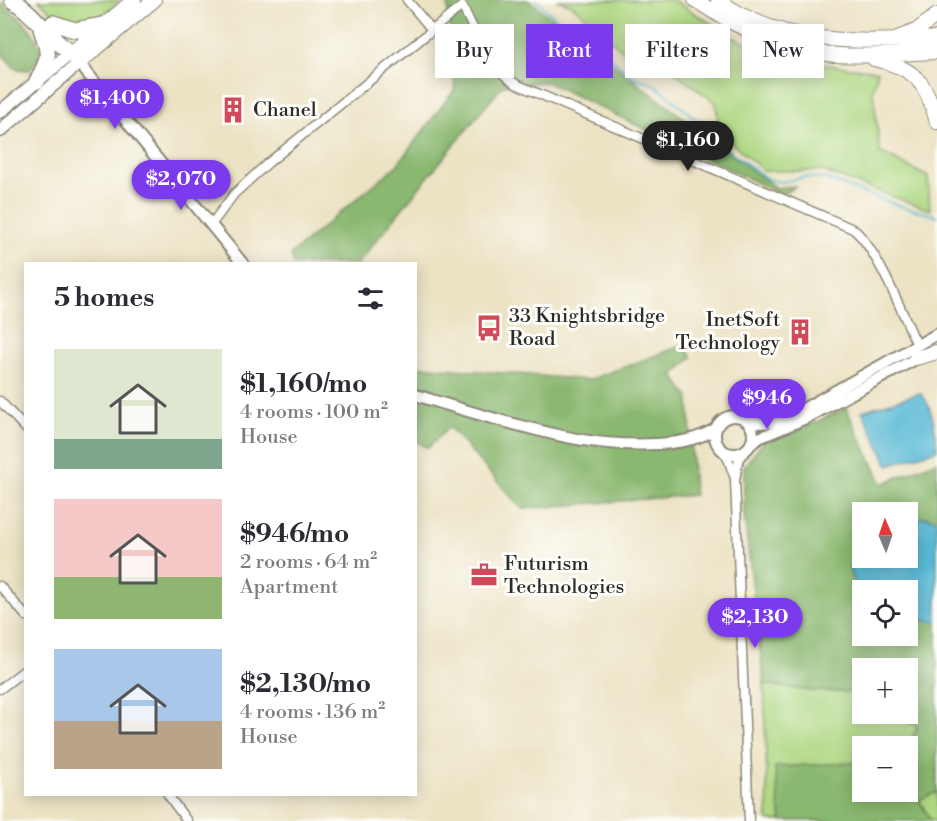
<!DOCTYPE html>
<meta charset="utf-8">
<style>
:root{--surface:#fff;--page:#f2f2f3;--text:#2b2b33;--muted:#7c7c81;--accent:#7c3aed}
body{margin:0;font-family:"Libre Bodoni",serif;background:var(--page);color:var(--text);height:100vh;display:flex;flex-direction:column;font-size:22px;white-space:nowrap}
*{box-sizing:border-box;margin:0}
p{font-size:20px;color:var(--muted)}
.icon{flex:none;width:33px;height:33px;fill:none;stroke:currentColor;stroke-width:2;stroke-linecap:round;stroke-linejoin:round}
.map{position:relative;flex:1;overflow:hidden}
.sheet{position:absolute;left:24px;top:262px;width:393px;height:534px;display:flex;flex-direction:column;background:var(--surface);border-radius:0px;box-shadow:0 3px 15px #0003}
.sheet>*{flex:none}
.guide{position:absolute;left:435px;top:24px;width:411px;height:54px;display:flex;gap:12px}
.needle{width:39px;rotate:358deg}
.buttons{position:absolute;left:852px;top:502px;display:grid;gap:12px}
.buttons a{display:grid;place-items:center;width:66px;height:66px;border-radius:0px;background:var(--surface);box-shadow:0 3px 15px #0003;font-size:30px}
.price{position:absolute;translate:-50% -51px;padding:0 14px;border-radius:21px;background:var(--accent);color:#fff;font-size:20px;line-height:39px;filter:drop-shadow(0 2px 3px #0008)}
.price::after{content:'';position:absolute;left:50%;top:36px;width:18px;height:14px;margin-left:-9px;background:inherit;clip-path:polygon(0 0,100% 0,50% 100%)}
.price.active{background:#222;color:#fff}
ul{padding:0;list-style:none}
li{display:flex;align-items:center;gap:18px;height:150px;padding:0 30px}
li span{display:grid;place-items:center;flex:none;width:168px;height:120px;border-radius:0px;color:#555}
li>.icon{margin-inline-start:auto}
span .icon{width:72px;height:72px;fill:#fffc;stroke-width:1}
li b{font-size:26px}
h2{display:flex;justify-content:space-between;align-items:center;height:72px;padding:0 30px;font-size:26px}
.tag{padding:0 21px;border-radius:0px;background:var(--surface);box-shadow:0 3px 15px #0003;font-size:21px;line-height:54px}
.tag.active{background:var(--accent);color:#fff}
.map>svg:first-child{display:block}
.green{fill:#aed782;stroke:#6c8156;stroke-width:1.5}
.forest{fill:#8ab870;stroke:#5a724e;stroke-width:1.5}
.water{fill:#58b9d6;stroke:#427280;stroke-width:1.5}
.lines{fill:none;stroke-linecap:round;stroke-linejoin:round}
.stream{stroke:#58b9d6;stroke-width:2}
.minor-casing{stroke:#8c8778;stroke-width:11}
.tertiary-casing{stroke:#8c8778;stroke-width:14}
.secondary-casing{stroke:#8c8778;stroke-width:15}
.trunk-casing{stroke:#8c8778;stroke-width:16}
.motorway-casing{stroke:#8c8778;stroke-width:18}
.minor{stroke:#fff;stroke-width:8}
.tertiary{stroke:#fff;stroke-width:10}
.secondary{stroke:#fff;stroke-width:12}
.trunk{stroke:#fff;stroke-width:14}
.motorway{stroke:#fff;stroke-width:15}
.labels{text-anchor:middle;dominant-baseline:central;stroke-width:6;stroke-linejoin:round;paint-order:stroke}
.poi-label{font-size:20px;fill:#2b2b2b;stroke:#fdfcf7;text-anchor:start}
</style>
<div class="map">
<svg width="937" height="821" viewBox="0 0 937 821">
<rect width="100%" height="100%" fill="#fdfcf7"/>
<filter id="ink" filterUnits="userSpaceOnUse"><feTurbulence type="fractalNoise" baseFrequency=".0167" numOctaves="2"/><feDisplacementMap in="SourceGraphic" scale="12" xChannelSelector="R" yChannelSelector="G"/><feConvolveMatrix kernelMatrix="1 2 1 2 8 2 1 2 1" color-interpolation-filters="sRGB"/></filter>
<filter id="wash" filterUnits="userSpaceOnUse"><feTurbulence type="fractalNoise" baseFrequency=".008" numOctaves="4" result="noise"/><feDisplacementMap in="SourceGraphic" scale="24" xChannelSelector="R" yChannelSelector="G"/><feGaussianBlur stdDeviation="1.35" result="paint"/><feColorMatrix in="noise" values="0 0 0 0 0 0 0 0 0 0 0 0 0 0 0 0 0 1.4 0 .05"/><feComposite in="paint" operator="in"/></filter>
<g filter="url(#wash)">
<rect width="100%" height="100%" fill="#ece3c4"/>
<path class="green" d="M39 0H120L94 22 85 25 56 17Z
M556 0H674L732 37 792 61 878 71 873 90 880 152 928 177 930 210 822 171H764L719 132 716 103 666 66 643 69 572 5Z
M764 684 813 691 861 692 862 693V714H897L918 727 907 747H862V762L775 767 781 821H768Z
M937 792V821H931L919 799Z"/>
<path class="forest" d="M447 0H528L776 188 796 186 782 195 547 82 503 85 357 264H293L291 254 397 165 455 89Z
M0 2C18 17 37 29 41 54L30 70 16 69 0 52Z
M684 345 692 357 673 375 689 398 694 495 522 509 449 427 428 448 416 441V366L589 380Z
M846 408 882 484 937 461V520L925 517 908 519V513H862V542L853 580 862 593V636H908V618L937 622V792L919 800 931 821H781L775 767 862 762V792H908L907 747 918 727 897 714H908V669H862V693L813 691 764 684 744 514V466L765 440 793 433Z"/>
<path class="water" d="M920 393C932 403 937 434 937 450L888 465 862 411Z
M925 517 937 520V622L908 618V591H862V593L853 580 849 568 862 542V558H908V519Z"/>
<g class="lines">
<path class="stream" d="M535 0 567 27 571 38 581 46 601 50 634 77 654 84 714 134 726 148 769 180 783 182 803 177 826 179 903 207 937 216"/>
</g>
</g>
<g filter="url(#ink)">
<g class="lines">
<g class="minor-casing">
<path id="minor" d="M407 0 432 30
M211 225 234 194 268 163 462 6C477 34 488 67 516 84L853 229C876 246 904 317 917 345
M0 401 26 429
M747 449 739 459 735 480 749 821
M722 450 728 459 734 476
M0 586 26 616
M0 689 26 669
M168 795 187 821"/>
</g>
<g class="tertiary-casing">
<path id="tertiary" d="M79 63 243 264
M416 395C443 404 471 412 499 420 557 436 597 447 658 444 678 443 698 440 715 429
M715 435a19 19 0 1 1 38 0a19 19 0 1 1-38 0Z
M748 421C762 424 771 423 785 419L937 334
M751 444 759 438 806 418 921 356"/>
</g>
<g class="secondary-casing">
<path id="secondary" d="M0 112 71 53
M0 131 79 63"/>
</g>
<g class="trunk-casing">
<path id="trunk" d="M134 0 71 53 79 63 154 0
M695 0C735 27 778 47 826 54 862 58 901 53 937 52
M718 0C783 48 861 42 937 38
M900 37 916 31 937 15
M874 59C917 69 925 81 937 122
M916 358 937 352"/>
</g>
<g class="motorway-casing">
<path id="motorway" d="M12 0C36 14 48 38 71 53
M53 23 75 30 103 25
M37 81C50 58 50 54 41 29"/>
</g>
<use href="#minor" class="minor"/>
<use href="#tertiary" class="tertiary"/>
<use href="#secondary" class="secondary"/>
<use href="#trunk" class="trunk"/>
<use href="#motorway" class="motorway"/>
</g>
</g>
<defs>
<g id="building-bare" transform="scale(2.07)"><path d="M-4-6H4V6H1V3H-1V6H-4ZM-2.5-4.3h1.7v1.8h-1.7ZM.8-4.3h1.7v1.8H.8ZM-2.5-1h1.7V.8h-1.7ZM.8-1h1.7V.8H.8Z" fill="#d1495b" stroke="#fdfcf7" stroke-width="2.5" paint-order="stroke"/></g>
<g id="bus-bare" transform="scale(2.07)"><path d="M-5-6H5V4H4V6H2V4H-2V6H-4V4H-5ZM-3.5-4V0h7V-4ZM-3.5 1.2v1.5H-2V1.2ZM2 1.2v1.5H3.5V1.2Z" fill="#d1495b" stroke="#fdfcf7" stroke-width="2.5" paint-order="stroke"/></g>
<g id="office-bare" transform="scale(2.07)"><path d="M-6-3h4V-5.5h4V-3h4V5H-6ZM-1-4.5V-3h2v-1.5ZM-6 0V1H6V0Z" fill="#d1495b" stroke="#fdfcf7" stroke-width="2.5" paint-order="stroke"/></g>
</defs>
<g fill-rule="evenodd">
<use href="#building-bare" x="233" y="110"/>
<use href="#bus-bare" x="489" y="328"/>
<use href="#building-bare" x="800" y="332"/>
<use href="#office-bare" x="484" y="575"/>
</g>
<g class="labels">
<g class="poi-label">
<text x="253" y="110">Chanel</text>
<text x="509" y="316">33 Knightsbridge<tspan x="509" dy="23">Road</tspan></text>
<text x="780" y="320" text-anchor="end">InetSoft<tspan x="780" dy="23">Technology</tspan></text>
<text x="504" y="564">Futurism<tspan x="504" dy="23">Technologies</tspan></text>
</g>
</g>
</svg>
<div class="buttons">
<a><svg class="needle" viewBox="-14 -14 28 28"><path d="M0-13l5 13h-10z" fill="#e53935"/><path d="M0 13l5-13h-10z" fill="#7c7c81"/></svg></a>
<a><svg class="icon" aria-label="locate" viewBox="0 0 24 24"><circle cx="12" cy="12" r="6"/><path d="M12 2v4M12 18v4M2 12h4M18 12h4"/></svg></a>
<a>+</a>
<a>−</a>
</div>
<b class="price" style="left:115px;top:130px">$1,400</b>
<b class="price active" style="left:688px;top:172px">$1,160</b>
<b class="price" style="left:181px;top:211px">$2,070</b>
<b class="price" style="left:767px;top:430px">$946</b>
<b class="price" style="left:755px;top:649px">$2,130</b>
<div class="guide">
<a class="tag">Buy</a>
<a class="tag active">Rent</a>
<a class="tag">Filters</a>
<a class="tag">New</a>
</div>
<section class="sheet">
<h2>5 homes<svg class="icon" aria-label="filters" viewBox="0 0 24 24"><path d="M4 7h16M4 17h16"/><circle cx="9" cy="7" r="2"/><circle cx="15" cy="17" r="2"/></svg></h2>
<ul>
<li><span style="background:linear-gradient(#dfe7d0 75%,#7fa58c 0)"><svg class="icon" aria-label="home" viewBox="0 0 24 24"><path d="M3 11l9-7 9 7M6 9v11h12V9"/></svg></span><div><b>$1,160/mo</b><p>4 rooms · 100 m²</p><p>House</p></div></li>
<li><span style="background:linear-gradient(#f6c9c9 65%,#8fb573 0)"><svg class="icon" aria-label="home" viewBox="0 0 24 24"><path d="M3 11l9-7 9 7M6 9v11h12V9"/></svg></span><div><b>$946/mo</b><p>2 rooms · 64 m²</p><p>Apartment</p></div></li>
<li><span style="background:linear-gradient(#a9c7e8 60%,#b9a48a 0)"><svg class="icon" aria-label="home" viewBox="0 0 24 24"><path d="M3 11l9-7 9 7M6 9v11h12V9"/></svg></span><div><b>$2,130/mo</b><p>4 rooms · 136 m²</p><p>House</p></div></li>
</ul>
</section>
</div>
